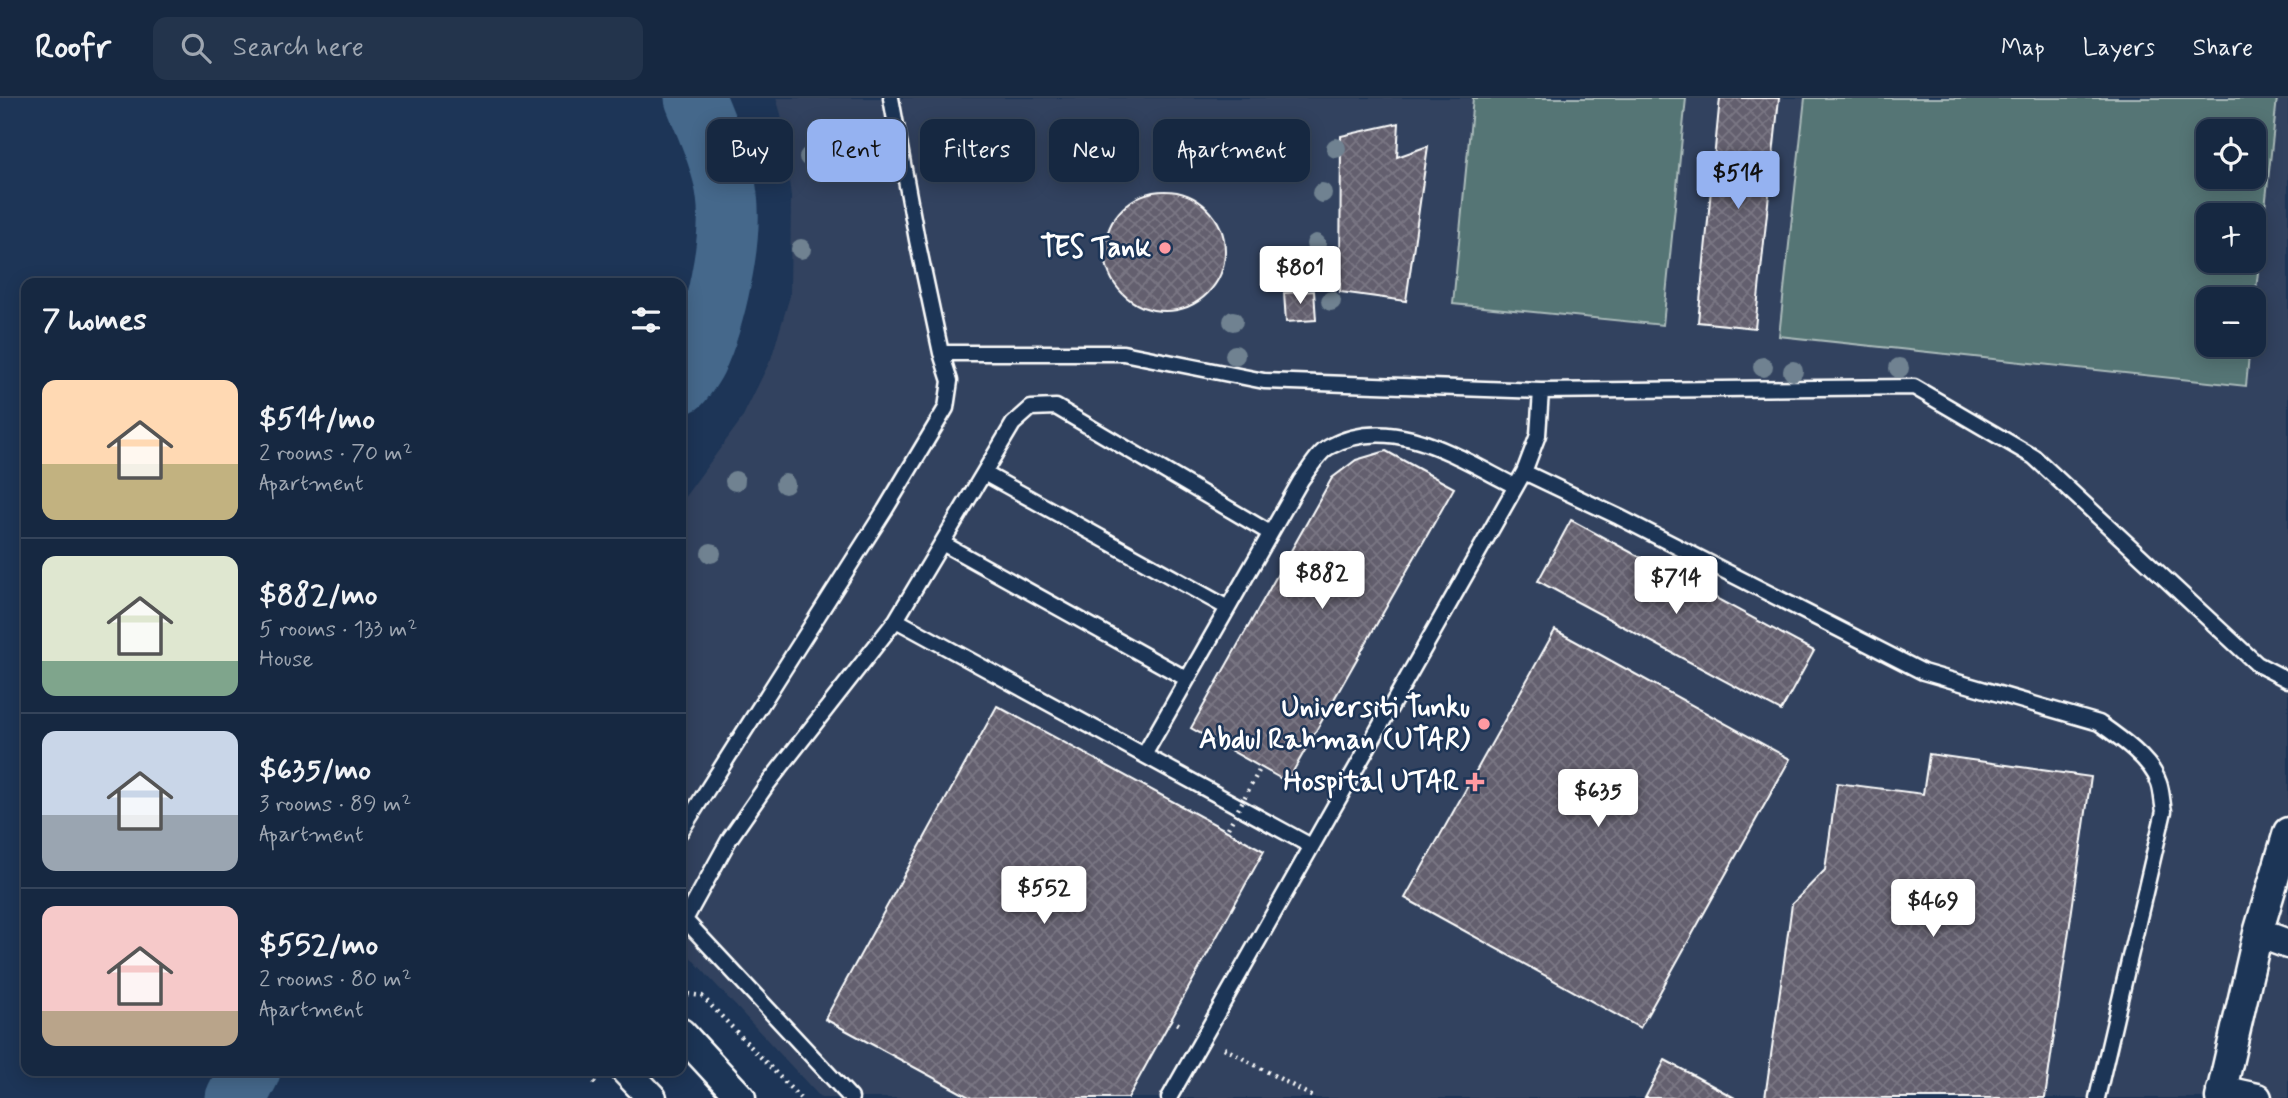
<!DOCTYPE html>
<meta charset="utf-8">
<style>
:root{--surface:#162841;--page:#23344c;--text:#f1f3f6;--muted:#9ea6b1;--line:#35445a;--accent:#95b2f1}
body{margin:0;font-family:Mynerve,sans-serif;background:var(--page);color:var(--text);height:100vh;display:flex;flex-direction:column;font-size:26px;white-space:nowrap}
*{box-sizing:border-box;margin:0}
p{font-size:23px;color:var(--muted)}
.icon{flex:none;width:38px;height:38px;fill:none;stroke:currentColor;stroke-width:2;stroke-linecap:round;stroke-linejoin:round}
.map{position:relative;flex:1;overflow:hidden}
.side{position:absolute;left:21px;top:180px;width:665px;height:798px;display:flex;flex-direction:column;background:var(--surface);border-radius:14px;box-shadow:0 4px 18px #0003,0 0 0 2px var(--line)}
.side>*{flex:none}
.hud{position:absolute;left:707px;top:21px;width:665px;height:63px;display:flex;gap:14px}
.buttons{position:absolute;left:2196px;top:21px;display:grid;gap:14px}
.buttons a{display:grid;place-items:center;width:70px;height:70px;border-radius:14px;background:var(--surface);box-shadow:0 4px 18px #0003,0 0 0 2px var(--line);font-size:35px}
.price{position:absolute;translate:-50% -60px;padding:0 16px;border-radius:7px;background:#fff;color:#222;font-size:23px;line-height:46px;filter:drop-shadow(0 2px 4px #0008)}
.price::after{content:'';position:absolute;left:50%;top:42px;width:21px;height:16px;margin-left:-10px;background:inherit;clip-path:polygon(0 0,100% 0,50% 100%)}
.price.on{background:var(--accent);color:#111}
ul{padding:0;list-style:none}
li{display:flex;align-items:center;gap:21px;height:175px;padding:0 21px}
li+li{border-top:2px solid var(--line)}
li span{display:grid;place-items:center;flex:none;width:196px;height:140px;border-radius:14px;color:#555}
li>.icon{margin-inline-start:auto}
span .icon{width:84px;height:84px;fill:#fffc;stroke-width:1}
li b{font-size:30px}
h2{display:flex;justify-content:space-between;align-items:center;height:84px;padding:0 21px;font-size:30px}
.chip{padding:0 24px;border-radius:14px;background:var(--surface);box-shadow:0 4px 18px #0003,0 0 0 2px var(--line);font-size:24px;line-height:63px}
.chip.on{background:var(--accent);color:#111}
header{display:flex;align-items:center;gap:42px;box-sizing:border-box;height:98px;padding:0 35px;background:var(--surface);border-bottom:2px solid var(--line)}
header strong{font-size:33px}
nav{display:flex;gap:38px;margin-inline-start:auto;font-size:24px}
.search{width:490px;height:63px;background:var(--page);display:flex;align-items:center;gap:18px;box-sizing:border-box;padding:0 24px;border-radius:14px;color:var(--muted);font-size:26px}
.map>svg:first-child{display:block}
.built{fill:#32425e;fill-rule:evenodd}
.grass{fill:#557574;stroke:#aababa;stroke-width:2;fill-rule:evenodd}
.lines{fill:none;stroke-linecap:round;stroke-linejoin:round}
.river{stroke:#44688b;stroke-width:61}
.building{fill:url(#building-cross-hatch);stroke:#fff;stroke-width:2}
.lane-casing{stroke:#fff;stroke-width:19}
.street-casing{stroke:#fff;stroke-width:33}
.path{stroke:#fff;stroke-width:4.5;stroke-dasharray:2 5;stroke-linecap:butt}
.lane{stroke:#1d3557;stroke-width:14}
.street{stroke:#1d3557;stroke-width:28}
.path-bridge{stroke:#fff;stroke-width:4.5;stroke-dasharray:2 5;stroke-linecap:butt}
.tree{fill:#6f8291}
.poi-dot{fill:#ff9aa2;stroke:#1d3557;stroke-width:2.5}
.labels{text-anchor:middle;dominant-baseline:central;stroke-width:5;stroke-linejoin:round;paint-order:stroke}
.poi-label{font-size:28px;font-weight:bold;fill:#fff;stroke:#1d3557;text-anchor:end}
</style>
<header>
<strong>Roofr</strong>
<div class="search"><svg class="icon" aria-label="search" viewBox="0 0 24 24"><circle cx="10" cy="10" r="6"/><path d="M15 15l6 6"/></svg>Search here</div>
<nav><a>Map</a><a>Layers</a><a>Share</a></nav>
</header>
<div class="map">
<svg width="2288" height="1000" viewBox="0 0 2288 1000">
<defs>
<pattern id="building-cross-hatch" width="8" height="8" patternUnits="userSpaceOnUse" patternTransform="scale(1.75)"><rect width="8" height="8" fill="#635f6e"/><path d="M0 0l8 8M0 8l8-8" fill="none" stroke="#7a7784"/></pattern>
</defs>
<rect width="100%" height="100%" fill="#1d3557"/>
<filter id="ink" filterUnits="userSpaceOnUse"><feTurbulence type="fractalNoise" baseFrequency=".0143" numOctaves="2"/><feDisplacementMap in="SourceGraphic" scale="14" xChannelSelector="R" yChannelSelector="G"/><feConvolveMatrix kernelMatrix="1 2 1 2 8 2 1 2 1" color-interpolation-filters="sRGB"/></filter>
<g filter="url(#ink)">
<path class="built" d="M776 0H2288V1000H821L681 849V404L741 322 771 261 790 198 791 99 781 16ZM2208 33H2254V79H2208ZM2208 117H2254V163H2208ZM2208 201H2254V247H2208Z"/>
<path class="grass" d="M1473 0H1686L1663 227 1453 206Z
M1805 0H2277L2254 211V201H2208V247H2250L2246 288 1779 238ZM2254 33V79H2208V33ZM2254 117V163H2208V117Z"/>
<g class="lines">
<path class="river" d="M681 285C686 278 692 270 696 262 715 223 733 142 727 98 724 68 706 28 695 0
M236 1000 250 973"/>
</g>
<path class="building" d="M1720 0H1779L1755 230 1698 224Z
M1399 25 1397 59 1428 48 1406 203 1340 194 1341 38Z
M1105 153a60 60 0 1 1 120 0a60 60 0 1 1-120 0Z
M1314 193 1316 222 1286 224 1284 195Z
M1386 353 1454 390 1287 684 1191 630 1332 380 1356 362Z
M1571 422 1814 553 1781 613 1538 483Z
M1555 532 1790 661 1640 930 1405 800Z
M997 608 1264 753 1128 1000H971L825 921Z
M1929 656 2091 679 2045 1000H1765L1792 806 1825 772 1837 685 1923 696Z
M1665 962 1735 1000H1645Z"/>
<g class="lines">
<g class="lane-casing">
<path id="lane" d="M941 255H1123L1264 283 1541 293 1914 289 2034 359 2257 566 2288 582
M1524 374 1619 419 1923 574 2099 625C2119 639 2151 661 2159 685 2162 693 2162 704 2164 713L2097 1000
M984 375 1228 510
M942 445 1187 581
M896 522 1311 748
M1144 657 1301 382C1309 372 1318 355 1329 349 1392 314 1459 360 1515 388
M681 733 885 412 946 310 950 283 941 255 917 142 891 0
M685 822 851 1000
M681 829 730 740 766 688 896 522 1013 326 1031 310 1056 309 1270 435
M1169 1000 1524 374 1538 337 1541 293"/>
</g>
<g class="street-casing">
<path id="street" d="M2258 835 2288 846
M681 935 741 1000
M626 973 652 1000
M2221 992 2257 1000
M2220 1000 2258 835 2288 734"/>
</g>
<path class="path" d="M681 895 702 898 800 1000
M1171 922 1182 928
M1224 950 1315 1000
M585 973 596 986"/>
<use href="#lane" class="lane"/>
<use href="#street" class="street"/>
<path class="path-bridge" d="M1228 730 1261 669"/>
</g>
<g class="tree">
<circle cx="1336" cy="50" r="10"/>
<circle cx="809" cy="59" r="10"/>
<circle cx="860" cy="66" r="10"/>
<circle cx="1322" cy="95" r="10"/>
<circle cx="1316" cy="146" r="10"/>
<circle cx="801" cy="151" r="10"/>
<circle cx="1331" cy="203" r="10"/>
<circle cx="1233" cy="223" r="10"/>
<circle cx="1235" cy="257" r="10"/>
<circle cx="1763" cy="269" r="10"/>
<circle cx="1899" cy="270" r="10"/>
<circle cx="1793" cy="273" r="10"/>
<circle cx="735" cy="383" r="10"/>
<circle cx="785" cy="386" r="10"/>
<circle cx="711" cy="455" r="10"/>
</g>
</g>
<g class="poi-dot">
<circle cx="1165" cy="150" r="7"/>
<circle cx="1484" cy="626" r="7"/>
<path d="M1471.5 673.5h7v7h7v7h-7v7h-7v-7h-7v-7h7z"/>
</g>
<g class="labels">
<g class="poi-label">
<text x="1151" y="150">TES Tank</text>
<text x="1470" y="610">Universiti Tunku<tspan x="1470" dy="32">Abdul Rahman (UTAR)</tspan></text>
<text x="1459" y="684">Hospital UTAR</text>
</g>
</g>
</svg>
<div class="buttons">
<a><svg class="icon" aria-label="locate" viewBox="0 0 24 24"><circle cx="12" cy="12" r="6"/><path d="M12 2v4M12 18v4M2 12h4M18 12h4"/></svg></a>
<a>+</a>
<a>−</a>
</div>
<b class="price on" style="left:1738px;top:113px">$514</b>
<b class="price" style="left:1300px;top:208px">$801</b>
<b class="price" style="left:1322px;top:513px">$882</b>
<b class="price" style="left:1676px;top:518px">$714</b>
<b class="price" style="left:1598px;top:731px">$635</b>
<b class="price" style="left:1044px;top:828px">$552</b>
<b class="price" style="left:1933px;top:841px">$469</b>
<div class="hud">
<a class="chip">Buy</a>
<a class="chip on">Rent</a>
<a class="chip">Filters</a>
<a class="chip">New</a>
<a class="chip">Apartment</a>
</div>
<section class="side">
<h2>7 homes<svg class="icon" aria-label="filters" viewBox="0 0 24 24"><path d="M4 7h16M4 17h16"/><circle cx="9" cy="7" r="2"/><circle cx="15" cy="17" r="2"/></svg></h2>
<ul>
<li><span style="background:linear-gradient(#ffd9b3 60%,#c2b280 0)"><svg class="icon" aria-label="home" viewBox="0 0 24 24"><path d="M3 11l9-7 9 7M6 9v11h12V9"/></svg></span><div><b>$514/mo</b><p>2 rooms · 70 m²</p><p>Apartment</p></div></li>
<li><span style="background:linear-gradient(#dfe7d0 75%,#7fa58c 0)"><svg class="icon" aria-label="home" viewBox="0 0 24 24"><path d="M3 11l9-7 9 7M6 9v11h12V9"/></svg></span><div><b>$882/mo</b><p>5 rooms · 133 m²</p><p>House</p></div></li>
<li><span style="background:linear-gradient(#c9d6e8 60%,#9aa5b1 0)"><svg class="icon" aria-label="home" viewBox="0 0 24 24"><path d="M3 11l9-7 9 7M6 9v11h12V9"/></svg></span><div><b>$635/mo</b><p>3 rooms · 89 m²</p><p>Apartment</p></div></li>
<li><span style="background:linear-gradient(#f6c9c9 75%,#b9a48a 0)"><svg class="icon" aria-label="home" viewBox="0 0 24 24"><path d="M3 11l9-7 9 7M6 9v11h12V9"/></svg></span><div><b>$552/mo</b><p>2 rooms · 80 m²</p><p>Apartment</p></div></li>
</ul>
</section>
</div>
